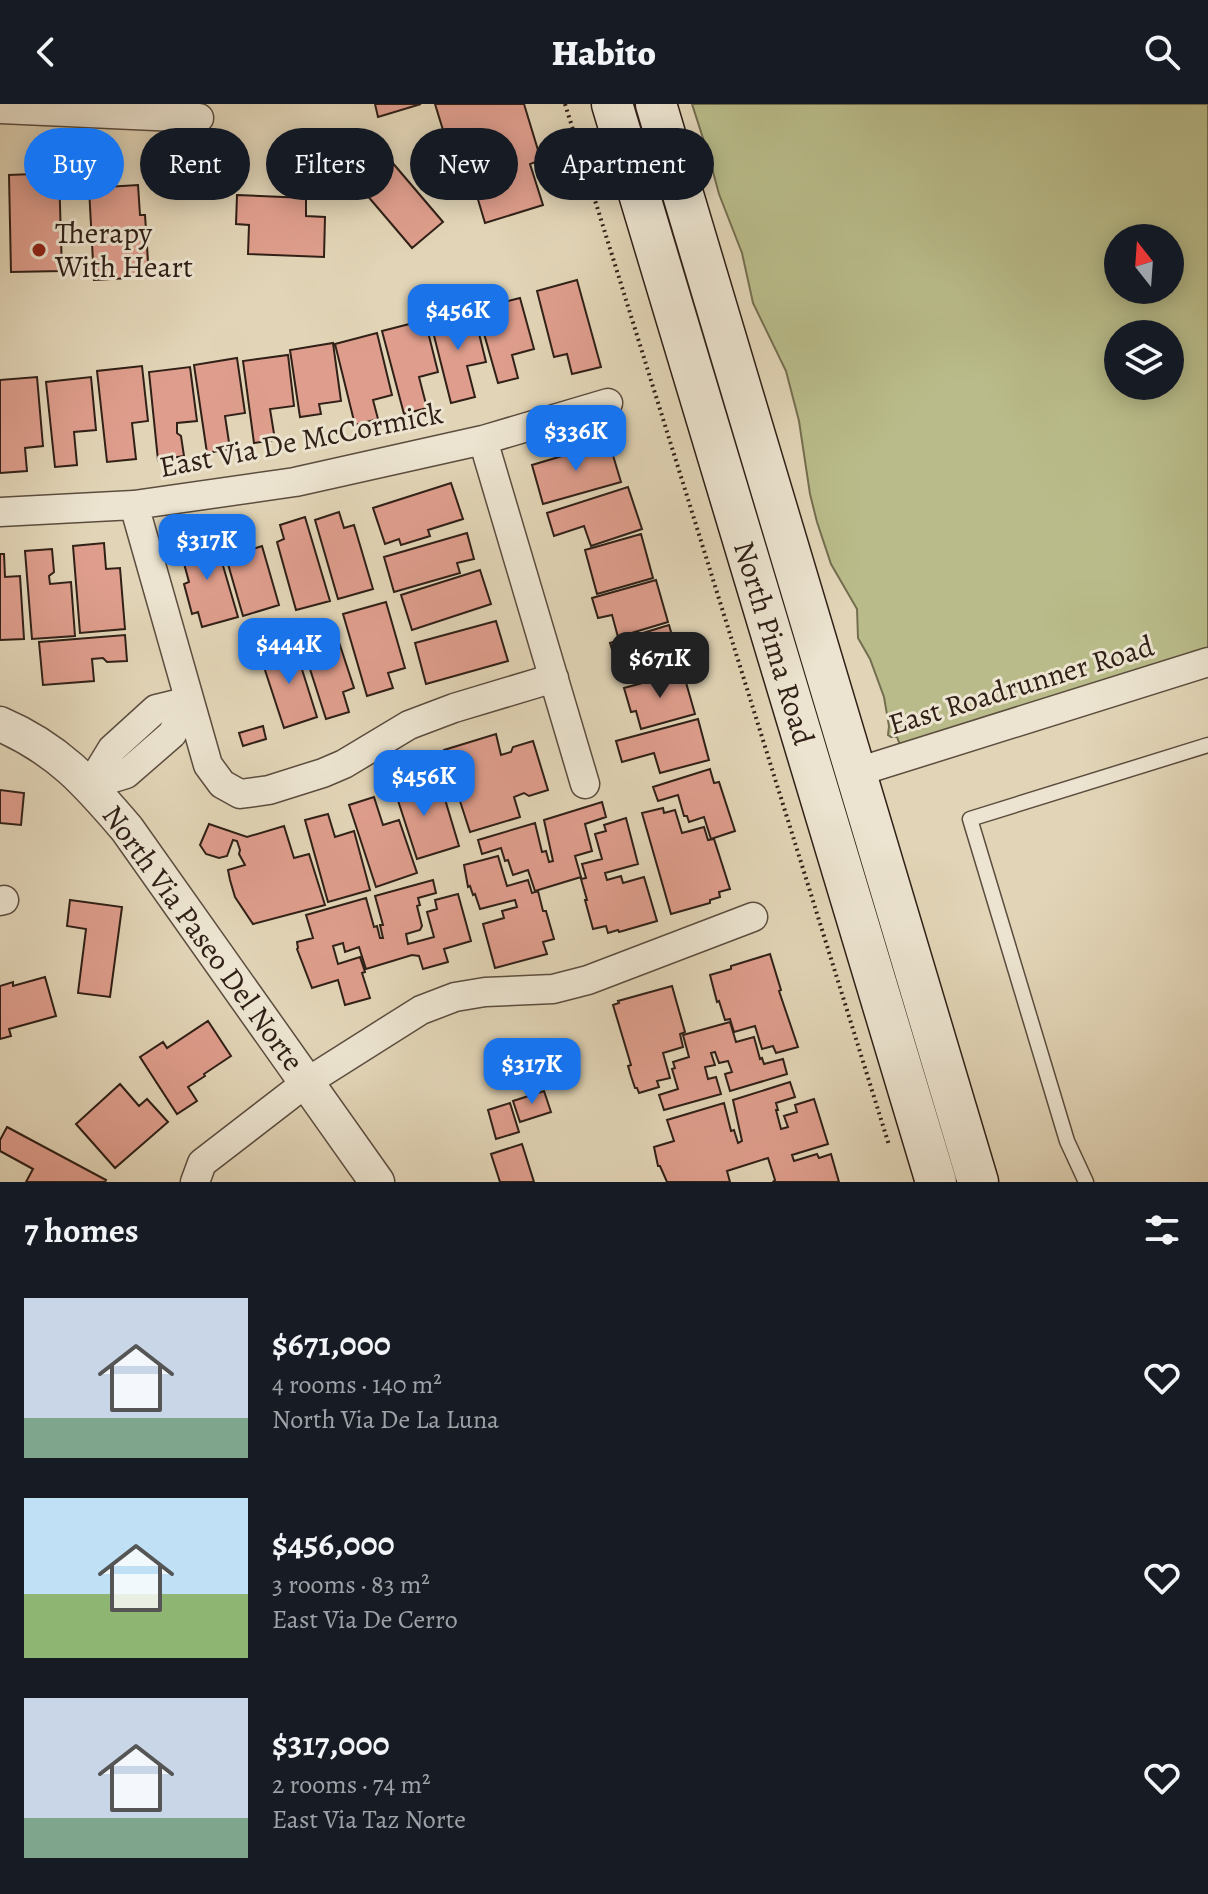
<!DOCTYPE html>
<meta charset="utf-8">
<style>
:root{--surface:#171b24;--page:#20242c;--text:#f1f3f6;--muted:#9ea1a6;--accent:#1a73e8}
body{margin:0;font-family:Alegreya,serif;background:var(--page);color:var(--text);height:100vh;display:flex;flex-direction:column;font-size:30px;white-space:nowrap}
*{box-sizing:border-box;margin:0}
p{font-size:26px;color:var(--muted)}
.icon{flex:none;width:44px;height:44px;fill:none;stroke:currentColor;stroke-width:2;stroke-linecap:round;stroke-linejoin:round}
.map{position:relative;height:1078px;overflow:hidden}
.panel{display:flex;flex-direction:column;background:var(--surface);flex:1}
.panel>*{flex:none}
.banner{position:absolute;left:24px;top:24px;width:800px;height:72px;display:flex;gap:16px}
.needle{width:52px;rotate:343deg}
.controls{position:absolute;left:1104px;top:120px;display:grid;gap:16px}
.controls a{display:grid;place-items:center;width:80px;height:80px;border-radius:50%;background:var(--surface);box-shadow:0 4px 20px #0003;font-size:40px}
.price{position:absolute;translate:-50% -68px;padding:0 18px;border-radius:16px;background:var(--accent);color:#fff;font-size:26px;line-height:52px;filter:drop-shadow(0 2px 4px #0008)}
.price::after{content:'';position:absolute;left:50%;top:48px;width:24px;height:18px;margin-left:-12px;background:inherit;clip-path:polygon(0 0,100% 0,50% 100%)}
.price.current{background:#222;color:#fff}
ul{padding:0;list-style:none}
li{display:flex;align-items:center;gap:24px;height:200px;padding:0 24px}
li span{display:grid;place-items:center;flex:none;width:224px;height:160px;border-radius:0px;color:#555}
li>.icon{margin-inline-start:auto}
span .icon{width:96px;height:96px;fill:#fffc;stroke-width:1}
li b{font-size:34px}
h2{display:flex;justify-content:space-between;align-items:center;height:96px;padding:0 24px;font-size:34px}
.pill{padding:0 28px;border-radius:36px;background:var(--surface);box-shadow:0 4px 20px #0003;font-size:28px;line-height:72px}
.pill.current{background:var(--accent);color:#fff}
header{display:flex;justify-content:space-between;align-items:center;height:104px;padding:0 24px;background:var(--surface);font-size:36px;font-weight:800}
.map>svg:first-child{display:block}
.green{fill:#b9bc8a;stroke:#746e50;stroke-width:2;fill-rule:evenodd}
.building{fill:#df9e8d;stroke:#302017;stroke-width:2}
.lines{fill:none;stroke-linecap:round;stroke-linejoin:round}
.service-casing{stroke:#5c4d3f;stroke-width:17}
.minor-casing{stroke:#5c4d3f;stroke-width:31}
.tertiary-casing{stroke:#5c4d3f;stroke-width:37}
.secondary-casing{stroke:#302017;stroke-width:43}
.path{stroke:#302017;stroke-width:4;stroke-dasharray:2 4;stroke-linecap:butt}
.service{stroke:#ece4d0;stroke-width:14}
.minor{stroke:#ece4d0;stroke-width:28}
.tertiary{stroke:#ece4d0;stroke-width:34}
.secondary{stroke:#ece4d0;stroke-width:40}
.poi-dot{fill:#8f2418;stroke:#ece4d0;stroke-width:3}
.labels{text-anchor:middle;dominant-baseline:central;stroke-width:6;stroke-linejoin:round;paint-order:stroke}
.poi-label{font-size:30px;fill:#302017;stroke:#ece4d0;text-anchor:start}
.street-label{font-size:30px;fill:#302017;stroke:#ece4d0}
</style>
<header><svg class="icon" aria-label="back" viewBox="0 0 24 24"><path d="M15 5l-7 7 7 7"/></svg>Habito<svg class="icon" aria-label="search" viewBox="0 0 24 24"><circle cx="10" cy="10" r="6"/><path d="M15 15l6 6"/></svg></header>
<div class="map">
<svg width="1208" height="1078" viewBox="0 0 1208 1078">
<rect width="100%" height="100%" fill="#e2d5b7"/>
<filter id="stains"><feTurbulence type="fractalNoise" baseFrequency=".0025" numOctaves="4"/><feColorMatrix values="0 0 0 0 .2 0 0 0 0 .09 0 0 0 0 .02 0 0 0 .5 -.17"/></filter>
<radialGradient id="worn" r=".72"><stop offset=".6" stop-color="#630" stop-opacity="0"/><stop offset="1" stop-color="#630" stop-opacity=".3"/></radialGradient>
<path class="green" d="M692 0H1208V545L900 641 897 633H891L888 631 889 622 884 593 870 555 858 534 857 505 831 460 817 418 810 390 799 317 786 267 753 199 742 149 719 90 709 53ZM1118 134H1170V186H1118ZM1118 230H1170V282H1118Z"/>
<path class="building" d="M375 0H421L378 13Z
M435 0H524L541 56 530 60 543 101 485 119 460 35 447 39Z
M391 57 443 118 412 144 360 83Z
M59 69 62 167 11 168 9 71Z
M138 81 140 111H145L149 173 94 176 89 84Z
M237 91 306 94V112L325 113 324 153 248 150 249 121 236 120Z
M577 176 601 263 572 270 567 250 554 253 537 187Z
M520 194 534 245 512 251 518 274 498 279 477 205Z
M473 205 486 258 467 262 475 293 451 299 430 216Z
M425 216 438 268 419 273 427 304 404 310 382 227Z
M377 229 392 291 373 296 378 315 355 321 335 240Z
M333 239 341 297 319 300 321 310 300 313 290 246Z
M288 251 294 302 270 305 275 336 254 339 243 257Z
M237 254 245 309 225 312 230 345 207 349 194 261Z
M142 262 148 317 132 319 136 355 107 358 97 267Z
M190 263 197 317 177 319V329L181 332 184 352 158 356 149 268Z
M37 273 43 342 25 344 27 367 0 369V276Z
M91 273 96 326 74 328 77 361 55 363 46 278Z
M609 338 621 378 543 400 532 361Z
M451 379 463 415 428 426 430 432 401 441 399 435 385 440 373 404Z
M628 383 642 425 591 442 584 422 554 432 547 409Z
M339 408 344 424 354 421 373 485 338 495 315 416Z
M305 413 330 497 296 506 277 438 284 435 280 421Z
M243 422 250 446 262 442 279 501 243 512 219 429Z
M467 429 474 455 457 459 460 469 394 488 384 453Z
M641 430 653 474 597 490 585 446Z
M214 431 238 513 202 523 198 508 192 510 184 480 189 478 179 441Z
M104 439 106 465 120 464 125 525 80 529 73 442Z
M52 445 54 468 49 472 50 480 71 478 75 532 32 535 25 447Z
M0 450H4L5 473 20 472 24 535 0 536Z
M480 466 491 500 412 526 401 491Z
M656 476 668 518 618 533 612 511 598 514 592 494Z
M386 498 405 564 388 569 393 584 367 592 343 510Z
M496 517 508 557 426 580 415 539Z
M669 521 681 563 628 579 620 553 615 555 610 539Z
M335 526 354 584 343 588 349 608 326 615 301 537Z
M125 531 127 557 107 558 103 554 92 555 94 577 43 581 39 538Z
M294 540 317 613 284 624 260 551Z
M683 568 695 610 641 625 636 607 631 608 624 584Z
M698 615 709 656 660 669 654 649 622 658 616 637Z
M263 622 266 635 243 642 239 629Z
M496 630 501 651 511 648 513 643 533 637 548 686 529 692 524 689 514 693 520 713 470 728 458 691 461 690 459 682 456 683 444 646Z
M710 665 714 679 719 678 735 727 711 735 704 713 689 718 687 712H684L678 691 658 697 653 683Z
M415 667 425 698 444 692 459 742 417 755 391 675Z
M0 686 24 689 21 721 0 719Z
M374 693 383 721 399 716 417 769 376 783 349 701Z
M602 698 606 713 585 720 592 747 575 752 581 773 535 787 528 766 513 771 508 756 505 757 501 744 482 750 478 736 535 719 542 748 546 747 549 758 553 757 544 716Z
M663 704 664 709 675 706 682 729 704 723 708 736 714 735 730 785 719 788 720 793 710 796V799L671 810 642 709Z
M328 710 335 733 354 727 370 786 328 798 305 716Z
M626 714 638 760 605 769 607 776 621 772 623 779 644 773 657 817 619 828 618 826 608 829 606 822 593 825 585 796H587L581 775 586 774 582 760 602 755 595 730 606 727 604 721Z
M209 720 247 733 284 722 294 754 309 750 325 801 253 820 235 793 230 776 228 766 245 761 239 750 240 746 237 737 233 736 227 752 219 754 206 750 200 741Z
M498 752 507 782 528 776 532 789 538 787 543 807H546L554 835 543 838 547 850 495 864 483 820 504 814 502 807 517 803 515 796 480 805 475 790 473 791 470 782 468 783 464 761Z
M433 776 436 789 418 794 420 801 417 802 422 822 420 826 406 830 408 840 434 833 427 808 437 805 435 796 458 790 471 837 444 845 448 858 423 865 419 852 412 851 366 865 359 843 345 848 343 839 333 842 338 860 360 853 365 868 362 869 370 894 345 901 338 876 312 884 297 845 298 844 297 838 313 834 306 811 366 794 374 823 377 822 380 834H383L380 821H383L375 792Z
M70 796 122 803 110 893 78 889 86 825 67 822Z
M770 850 781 886 779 887 798 943 776 949 773 942 762 945 755 922 734 928 730 915 725 916 719 897 717 898 710 871 731 865V862Z
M45 873 56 912 9 925 11 932 0 935V882L13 878V882Z
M672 882 685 928 680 930 683 943 663 949 670 974 657 977 659 983 639 989 637 984H635L631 972 628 962 631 961 613 901 619 899 618 897Z
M208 917 231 952 204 970 205 972 188 983 197 997 177 1010 140 953 163 938 167 944Z
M730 918 736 938 754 933 760 955 762 954 764 960 783 955 787 970 730 987 725 970 732 968 728 957 719 959 715 948 711 949 715 961 705 963 708 975 716 973 721 990 664 1006 659 991 678 985 672 965 675 964 673 958 689 953 683 931Z
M790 978 795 993 776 999 778 1006H776L781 1025 788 1023 784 1012 797 1008 795 1001 814 995 828 1040 792 1051 794 1057 817 1050 819 1054 831 1050 839 1078H773L775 1076 768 1054 727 1067 730 1078H667L660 1062H658L654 1043 674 1037 667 1016 724 999 731 1027 734 1026 738 1039 742 1037 733 996Z
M120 980 139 1002 147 995 168 1018 115 1064 76 1020Z
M544 987 551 1008 520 1018 513 997Z
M510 999 519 1028 496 1035 488 1006Z
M7 1023 106 1076 105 1078H26L33 1065 0 1047V1036Z
M522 1040 534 1078H500L491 1050Z"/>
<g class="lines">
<g class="service-casing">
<path id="service" d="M1086 1078 1067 1037 970 715 1208 641"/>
</g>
<g class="minor-casing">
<path id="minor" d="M0 5 199 14
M483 336 585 680
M134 401 208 661 222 680 240 690 269 686 323 669 344 660 409 621 454 604 554 574
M0 408 134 401 295 378 483 336 608 299
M854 669 1208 558
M90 681 126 670 172 630 189 597
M90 681 112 645 156 605 189 597
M0 797 4 796
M195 1078 202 1059 307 978 421 906 455 893 485 888 553 885 588 876 753 813"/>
</g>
<g class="tertiary-casing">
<path id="tertiary" d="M0 620C58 645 87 678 127 725L377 1078"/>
</g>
<g class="secondary-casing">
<path id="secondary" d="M612 0 936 1078
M656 0 978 1078"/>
</g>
<path class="path" d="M565 0 889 1041"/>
<use href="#service" class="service"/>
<use href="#minor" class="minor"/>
<use href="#tertiary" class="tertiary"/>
<use href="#secondary" class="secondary"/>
</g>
<circle class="poi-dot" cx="39" cy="146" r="8"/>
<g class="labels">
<g class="poi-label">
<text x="55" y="129">Therapy<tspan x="55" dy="34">With Heart</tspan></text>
</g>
<g class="street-label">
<text transform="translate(301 336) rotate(-11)">East Via De McCormick</text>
<text transform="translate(774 539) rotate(73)">North Pima Road</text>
<text transform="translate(1021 581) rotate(-17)">East Roadrunner Road</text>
<text transform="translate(203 834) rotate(54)">North Via Paseo Del Norte</text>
</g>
</g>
<rect width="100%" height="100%" filter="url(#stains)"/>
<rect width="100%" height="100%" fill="url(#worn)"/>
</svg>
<div class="controls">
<a><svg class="needle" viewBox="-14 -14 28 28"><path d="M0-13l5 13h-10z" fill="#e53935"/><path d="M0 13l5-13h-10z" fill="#9ea1a6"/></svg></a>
<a><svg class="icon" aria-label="layers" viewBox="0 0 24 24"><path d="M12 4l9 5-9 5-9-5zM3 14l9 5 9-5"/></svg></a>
</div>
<b class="price" style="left:458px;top:248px">$456K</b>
<b class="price" style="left:576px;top:369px">$336K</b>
<b class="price" style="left:207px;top:478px">$317K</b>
<b class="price" style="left:289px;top:582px">$444K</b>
<b class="price current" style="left:660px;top:596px">$671K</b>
<b class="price" style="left:424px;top:714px">$456K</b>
<b class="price" style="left:532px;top:1002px">$317K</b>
<div class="banner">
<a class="pill current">Buy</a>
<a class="pill">Rent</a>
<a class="pill">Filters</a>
<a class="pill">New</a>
<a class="pill">Apartment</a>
</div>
</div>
<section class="panel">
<h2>7 homes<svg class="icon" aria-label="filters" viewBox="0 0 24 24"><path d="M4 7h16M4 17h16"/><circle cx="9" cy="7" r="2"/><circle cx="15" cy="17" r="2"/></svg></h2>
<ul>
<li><span style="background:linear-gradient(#c9d6e8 75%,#7fa58c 0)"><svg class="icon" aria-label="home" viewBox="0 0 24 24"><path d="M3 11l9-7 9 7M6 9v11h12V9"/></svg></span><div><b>$671,000</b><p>4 rooms · 140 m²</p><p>North Via De La Luna</p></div><svg class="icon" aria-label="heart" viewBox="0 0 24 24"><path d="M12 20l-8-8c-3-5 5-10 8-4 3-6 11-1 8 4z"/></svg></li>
<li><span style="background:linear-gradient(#bfe0f5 60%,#8fb573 0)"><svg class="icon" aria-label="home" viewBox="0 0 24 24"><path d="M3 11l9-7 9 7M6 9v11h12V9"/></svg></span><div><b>$456,000</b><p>3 rooms · 83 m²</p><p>East Via De Cerro</p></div><svg class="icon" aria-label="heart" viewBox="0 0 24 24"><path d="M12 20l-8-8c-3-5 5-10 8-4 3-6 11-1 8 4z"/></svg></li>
<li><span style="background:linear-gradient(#c9d6e8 75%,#7fa58c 0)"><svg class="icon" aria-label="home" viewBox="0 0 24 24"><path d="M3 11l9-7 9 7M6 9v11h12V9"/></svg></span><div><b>$317,000</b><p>2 rooms · 74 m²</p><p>East Via Taz Norte</p></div><svg class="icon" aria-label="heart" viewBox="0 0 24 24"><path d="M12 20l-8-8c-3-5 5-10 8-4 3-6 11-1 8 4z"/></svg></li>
</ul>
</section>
